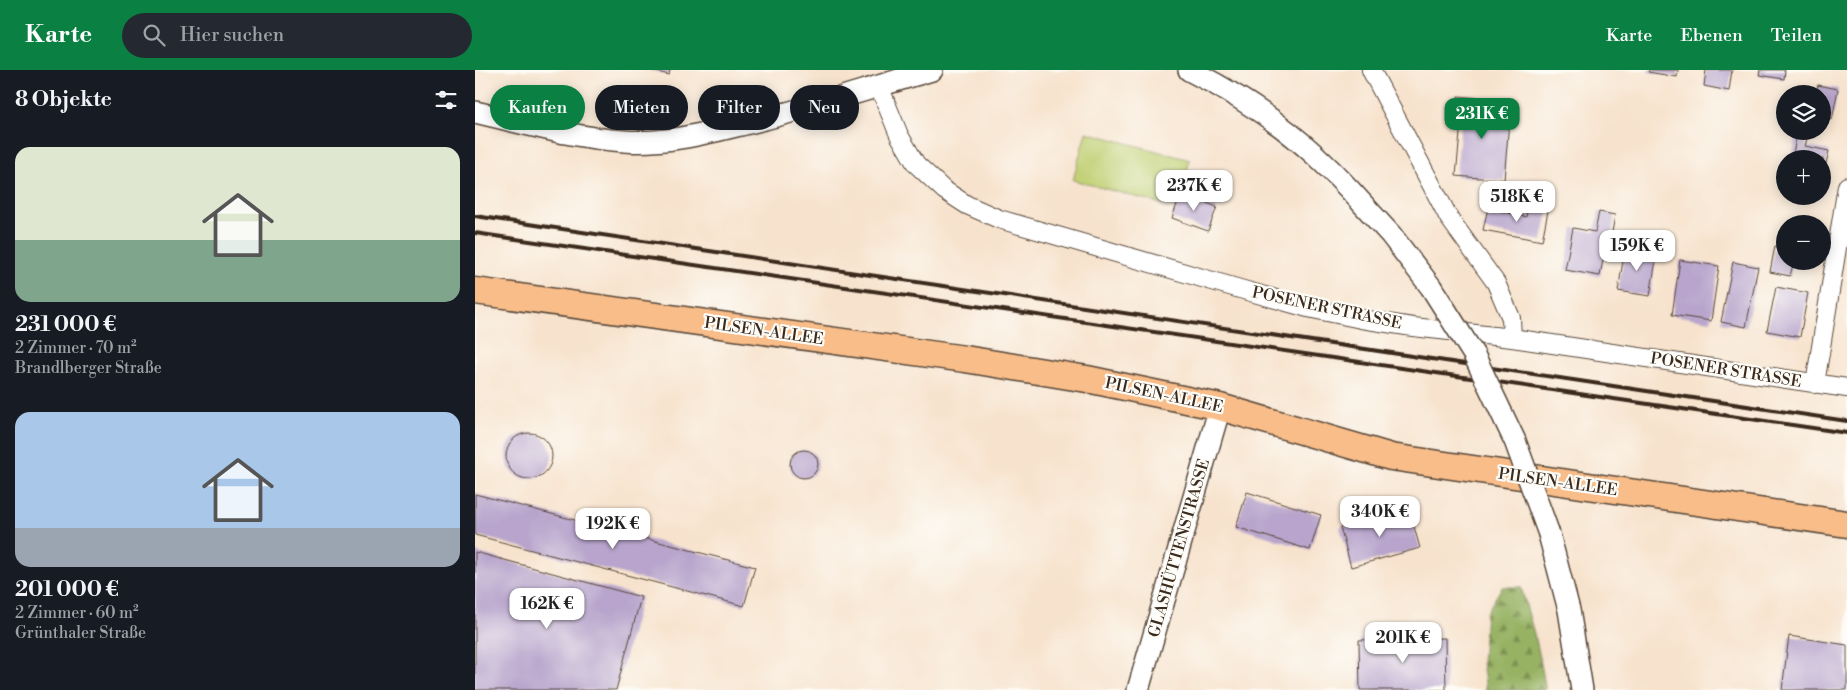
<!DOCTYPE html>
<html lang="de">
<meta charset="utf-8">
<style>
:root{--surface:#171b24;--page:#242831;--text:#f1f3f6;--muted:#9ea1a6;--accent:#0b8043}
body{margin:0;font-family:"Libre Bodoni",serif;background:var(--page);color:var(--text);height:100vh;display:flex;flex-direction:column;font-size:19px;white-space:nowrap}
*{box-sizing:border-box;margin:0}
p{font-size:16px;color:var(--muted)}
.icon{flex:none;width:28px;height:28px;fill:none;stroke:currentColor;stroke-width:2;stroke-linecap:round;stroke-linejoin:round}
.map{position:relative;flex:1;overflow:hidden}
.sheet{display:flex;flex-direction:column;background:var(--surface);width:475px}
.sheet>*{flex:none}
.hud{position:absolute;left:15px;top:15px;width:475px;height:45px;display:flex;gap:10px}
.controls{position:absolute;left:1301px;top:15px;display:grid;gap:10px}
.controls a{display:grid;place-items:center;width:55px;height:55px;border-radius:50%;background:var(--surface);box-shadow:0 2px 12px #0003;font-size:25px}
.price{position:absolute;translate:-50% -42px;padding:0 11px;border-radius:10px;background:#fff;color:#222;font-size:16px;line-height:32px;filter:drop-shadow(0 1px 2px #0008)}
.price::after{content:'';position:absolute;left:50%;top:30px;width:15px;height:11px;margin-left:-8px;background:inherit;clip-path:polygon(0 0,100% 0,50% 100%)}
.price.on{background:var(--accent);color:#fff}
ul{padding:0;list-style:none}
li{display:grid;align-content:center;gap:10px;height:265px;padding:0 15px}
li span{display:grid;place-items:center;height:155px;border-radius:15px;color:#555}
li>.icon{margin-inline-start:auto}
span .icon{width:90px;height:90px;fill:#fffc;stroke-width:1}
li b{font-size:21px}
h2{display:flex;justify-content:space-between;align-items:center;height:60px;padding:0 15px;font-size:21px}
.chip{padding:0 18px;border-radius:22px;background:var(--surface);box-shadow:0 2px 12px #0003;font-size:18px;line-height:45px}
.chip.on{background:var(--accent);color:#fff}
header{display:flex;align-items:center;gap:30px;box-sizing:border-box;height:70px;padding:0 25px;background:var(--accent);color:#fff}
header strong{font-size:24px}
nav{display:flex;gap:28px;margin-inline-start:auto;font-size:18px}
.search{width:350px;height:45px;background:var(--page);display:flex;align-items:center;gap:12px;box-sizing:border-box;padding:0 18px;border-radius:28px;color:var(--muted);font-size:19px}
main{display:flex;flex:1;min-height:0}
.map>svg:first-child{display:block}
.grass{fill:#bfcf71;stroke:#7d7c48}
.forest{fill:url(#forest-firs);stroke:#696e40}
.building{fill:#b8a4cc}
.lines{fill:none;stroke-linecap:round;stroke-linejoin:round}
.minor-casing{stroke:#574638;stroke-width:20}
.tertiary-casing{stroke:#574638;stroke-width:24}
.primary-casing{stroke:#574638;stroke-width:29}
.minor{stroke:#fff;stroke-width:18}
.tertiary{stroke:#fff;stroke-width:21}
.primary{stroke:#f8bd89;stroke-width:26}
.rail{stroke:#3b2a1e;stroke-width:4}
.tertiary-bridge-casing{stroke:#574638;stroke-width:24;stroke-linecap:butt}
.tertiary-bridge{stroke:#fff;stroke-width:21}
.labels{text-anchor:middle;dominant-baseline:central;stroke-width:4.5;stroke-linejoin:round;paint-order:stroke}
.street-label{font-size:16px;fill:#3b2a1e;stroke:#fdfcf7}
</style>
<header>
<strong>Karte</strong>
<div class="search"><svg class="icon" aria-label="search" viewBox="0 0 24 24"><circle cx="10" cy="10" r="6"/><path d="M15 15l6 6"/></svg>Hier suchen</div>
<nav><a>Karte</a><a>Ebenen</a><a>Teilen</a></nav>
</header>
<main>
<section class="sheet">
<h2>8 Objekte<svg class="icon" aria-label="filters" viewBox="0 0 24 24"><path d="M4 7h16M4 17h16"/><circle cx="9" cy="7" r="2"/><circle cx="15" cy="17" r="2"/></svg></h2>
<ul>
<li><span style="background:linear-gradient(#dfe7d0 60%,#7fa58c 0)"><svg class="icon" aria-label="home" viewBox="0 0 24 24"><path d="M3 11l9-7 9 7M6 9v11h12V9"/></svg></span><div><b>231 000 €</b><p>2 Zimmer · 70 m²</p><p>Brandlberger Straße</p></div></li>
<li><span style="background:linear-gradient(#a9c7e8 75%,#9aa5b1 0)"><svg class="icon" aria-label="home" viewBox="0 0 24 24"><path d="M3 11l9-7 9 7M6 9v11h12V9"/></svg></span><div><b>201 000 €</b><p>2 Zimmer · 60 m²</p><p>Grünthaler Straße</p></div></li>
</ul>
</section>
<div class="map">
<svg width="1372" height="620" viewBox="0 0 1372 620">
<defs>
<pattern id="forest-firs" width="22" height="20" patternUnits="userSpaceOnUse" patternTransform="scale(1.25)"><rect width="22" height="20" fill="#97b263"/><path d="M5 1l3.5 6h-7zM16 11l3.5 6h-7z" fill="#7c9151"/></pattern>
</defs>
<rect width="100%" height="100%" fill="#fdfcf7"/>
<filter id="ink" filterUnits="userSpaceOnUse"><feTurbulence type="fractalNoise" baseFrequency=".02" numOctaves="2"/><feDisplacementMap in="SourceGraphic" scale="10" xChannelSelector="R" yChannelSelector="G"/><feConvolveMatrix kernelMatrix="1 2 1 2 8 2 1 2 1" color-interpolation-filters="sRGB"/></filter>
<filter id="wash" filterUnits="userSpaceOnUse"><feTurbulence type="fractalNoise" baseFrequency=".0096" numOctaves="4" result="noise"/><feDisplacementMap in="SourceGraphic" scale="20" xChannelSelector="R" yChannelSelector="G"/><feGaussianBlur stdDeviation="1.12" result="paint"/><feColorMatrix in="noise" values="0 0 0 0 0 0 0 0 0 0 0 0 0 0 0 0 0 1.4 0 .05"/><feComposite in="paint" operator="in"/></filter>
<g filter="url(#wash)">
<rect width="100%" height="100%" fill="#f7e3cd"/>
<path class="grass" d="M611 62 715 90 701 138 598 110Z"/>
<path class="forest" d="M1027 517H1046L1063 578 1071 620H1011L1007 592 1011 543Z"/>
<g id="blocks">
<path class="building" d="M175 0H195L194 5Z
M1174 0H1203L1202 7 1173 2Z
M1231 0H1257L1254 21 1229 16Z
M1285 0H1310L1309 9 1284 5Z
M1343 15 1363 19 1357 50 1348 48V24H1341Z
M983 26 1005 28 1004 37 1035 40 1029 110 981 106 987 42H982Z
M1322 63 1333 65 1330 76 1354 81 1348 106V89H1317Z
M706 123 742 137 733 161 697 148Z
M1053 137 1073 141 1067 171 1008 160 1013 138 1051 147Z
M1124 142 1140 145 1134 180 1130 179 1125 206 1090 200 1098 158 1120 162Z
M1300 176 1310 177V191H1319L1315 206 1295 202Z
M1150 179 1182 184 1175 226 1143 221Z
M1205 190 1244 196 1236 251 1197 245Z
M1258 192 1283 197 1271 257 1246 252Z
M1301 217 1333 223 1325 267 1292 261Z
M31 386a23 23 0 1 1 46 0a23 23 0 1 1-46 0Z
M315 394a14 14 0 1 1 28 0a14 14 0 1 1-28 0Z
M772 422 846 445 835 480 761 457Z
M0 424 280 497 269 536 0 465Z
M934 439 945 478 876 497 865 457Z
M0 482 166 527 141 620H0Z
M1314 566 1372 575V620H1307Z
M970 568 971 620H885L884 570Z"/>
</g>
</g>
<g filter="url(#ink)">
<use href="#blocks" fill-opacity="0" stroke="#574638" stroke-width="1"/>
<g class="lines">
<g class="minor-casing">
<path id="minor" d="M896 0 974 148 1021 213 1036 248 1037 268
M404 16 424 65 441 94 469 120 492 135 524 149 765 219 833 238 886 249 938 257 1037 268 1372 318
M1340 314 1372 116"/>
</g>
<g class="tertiary-casing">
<path id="tertiary" d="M714 0C758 22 803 51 840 85 852 96 864 108 875 120
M0 42C49 53 98 68 149 71 187 74 224 65 261 56 327 41 392 19 457 0
M1074 464 1094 540 1107 620
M663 620 745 337"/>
</g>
<g class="primary-casing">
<path id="primary" d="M0 221 490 289 612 309 745 337 916 387 1372 454"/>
</g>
<use href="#minor" class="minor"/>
<use href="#tertiary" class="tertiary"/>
<use href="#primary" class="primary"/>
<path class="rail" d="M0 146 1372 351
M0 163 1372 363"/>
<g class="tertiary-bridge-casing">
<path id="tertiary-bridge" d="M875 120 916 165 956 217 999 285 1040 371 1074 464"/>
</g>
<use href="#tertiary-bridge" class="tertiary-bridge"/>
</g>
</g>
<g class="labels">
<g class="street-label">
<text transform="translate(852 238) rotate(12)">POSENER STRASSE</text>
<text transform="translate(289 261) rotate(8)">PILSEN-ALLEE</text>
<text transform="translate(1251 300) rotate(9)">POSENER STRASSE</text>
<text transform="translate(689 325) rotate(12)">PILSEN-ALLEE</text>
<text transform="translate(1083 412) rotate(8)">PILSEN-ALLEE</text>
<text transform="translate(704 478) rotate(-74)">GLASHÜTTENSTRASSE</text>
</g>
</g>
</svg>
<div class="controls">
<a><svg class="icon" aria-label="layers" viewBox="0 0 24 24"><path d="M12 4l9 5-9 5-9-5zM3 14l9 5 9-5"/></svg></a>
<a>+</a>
<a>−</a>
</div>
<b class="price on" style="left:1007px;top:70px">231K €</b>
<b class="price" style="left:719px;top:142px">237K €</b>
<b class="price" style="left:1042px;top:153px">518K €</b>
<b class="price" style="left:1162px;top:202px">159K €</b>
<b class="price" style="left:905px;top:468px">340K €</b>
<b class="price" style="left:138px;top:480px">192K €</b>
<b class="price" style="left:72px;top:560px">162K €</b>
<b class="price" style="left:928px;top:594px">201K €</b>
<div class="hud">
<a class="chip on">Kaufen</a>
<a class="chip">Mieten</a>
<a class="chip">Filter</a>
<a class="chip">Neu</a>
</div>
</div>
</main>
